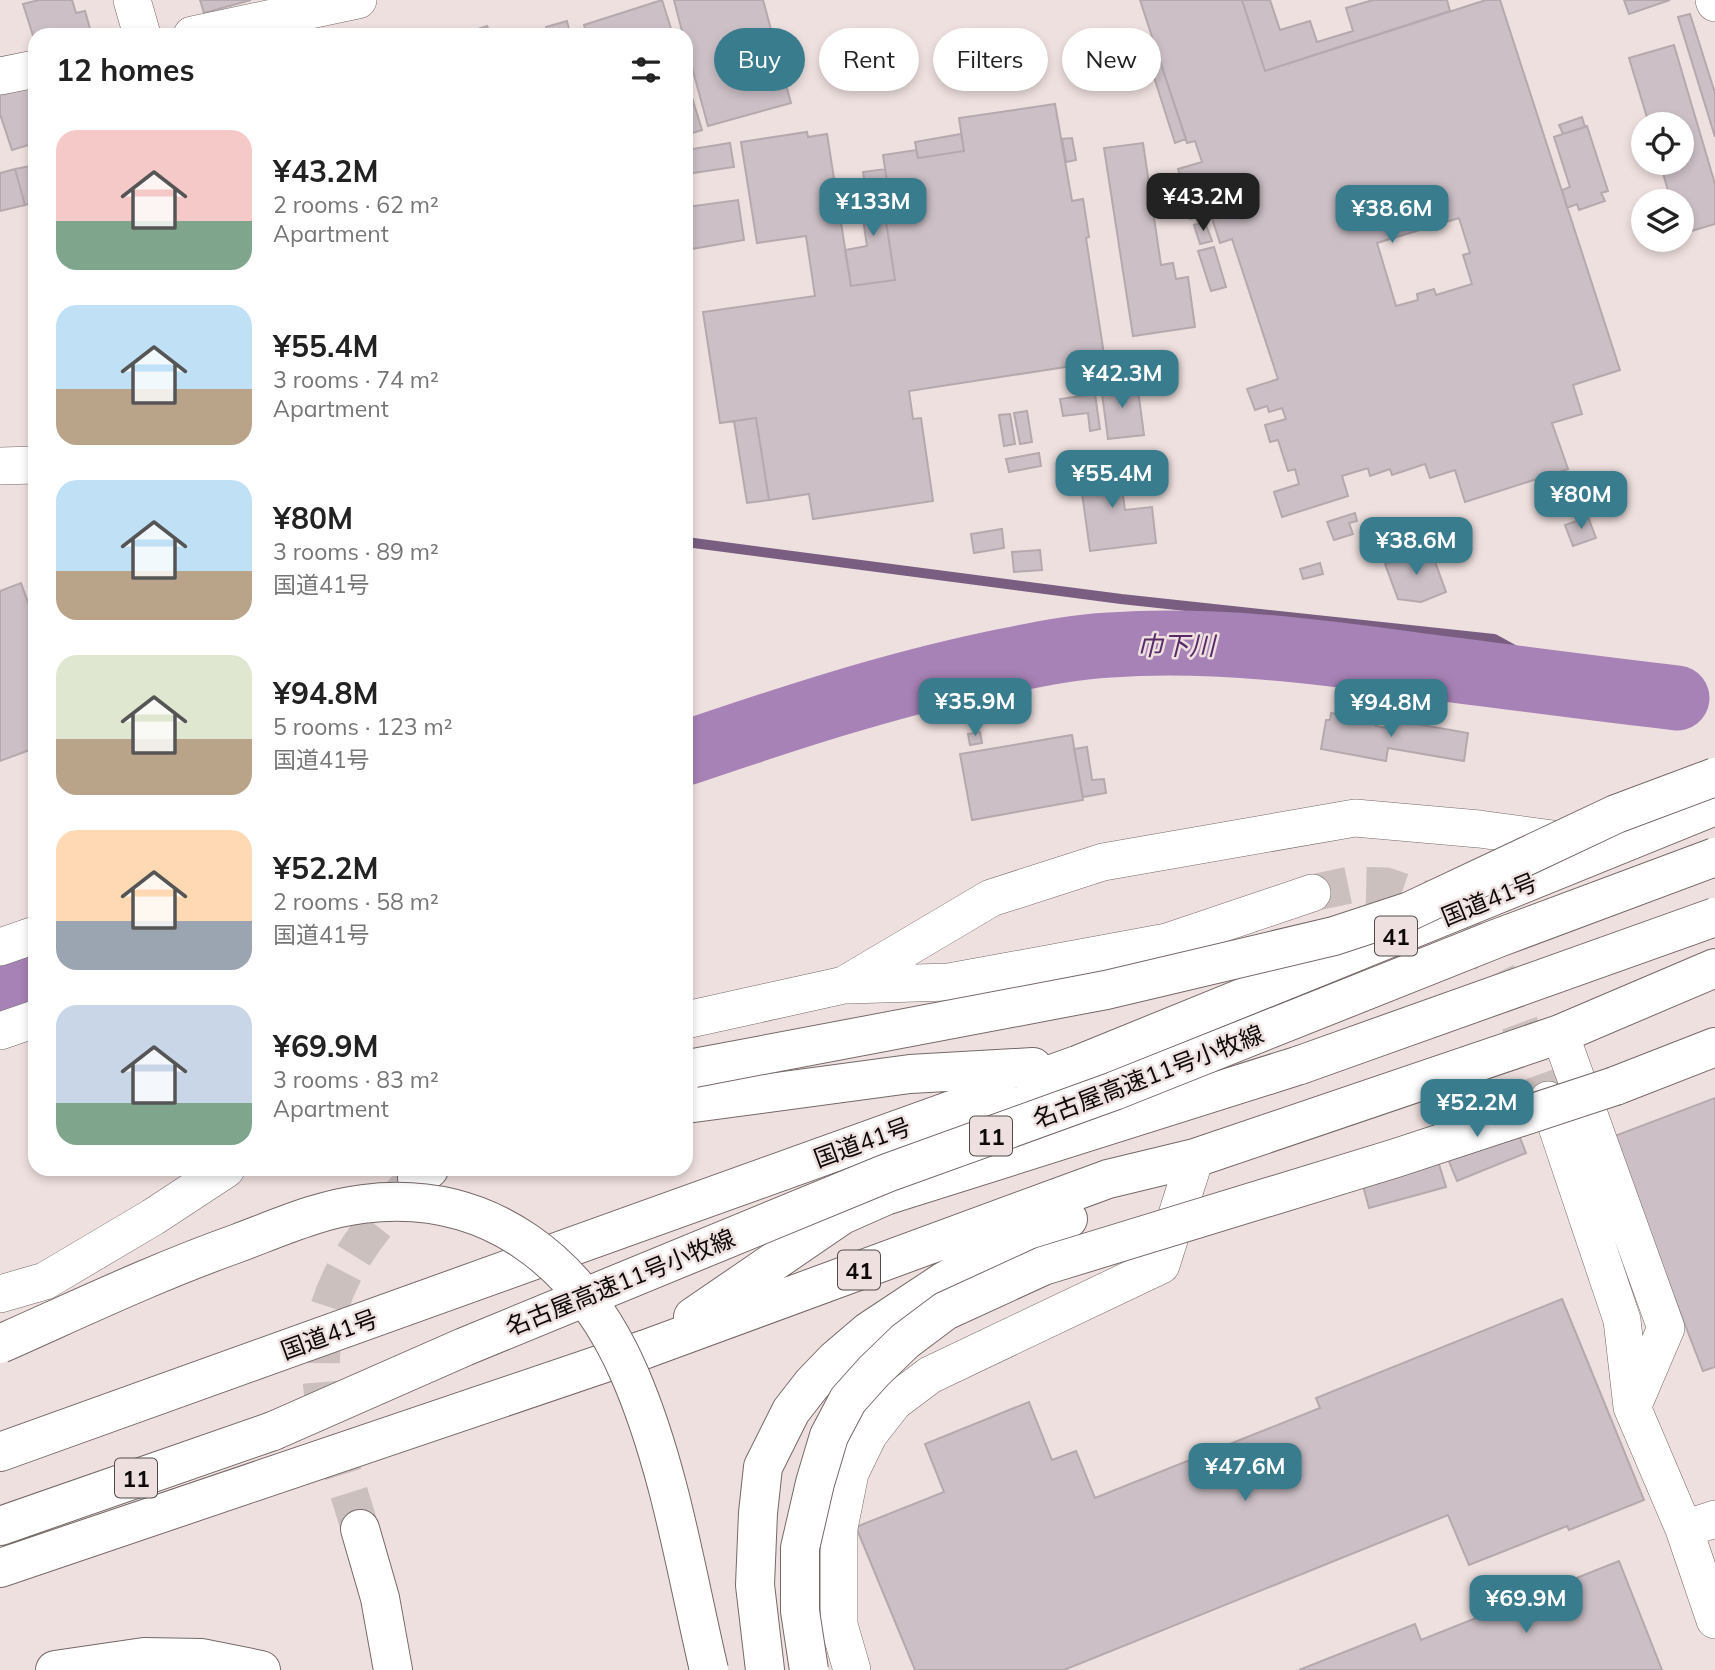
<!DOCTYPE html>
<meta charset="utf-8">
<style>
:root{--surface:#fff;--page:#f2f2f2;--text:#222;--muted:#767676;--accent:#397c8d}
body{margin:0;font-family:Mulish,"Noto Sans JP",sans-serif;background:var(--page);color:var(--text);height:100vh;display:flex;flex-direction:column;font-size:26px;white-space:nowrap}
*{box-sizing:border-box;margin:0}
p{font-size:23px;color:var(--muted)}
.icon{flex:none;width:38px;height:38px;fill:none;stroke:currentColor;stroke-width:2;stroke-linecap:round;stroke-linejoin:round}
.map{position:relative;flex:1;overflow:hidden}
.sheet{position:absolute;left:28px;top:28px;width:665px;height:1148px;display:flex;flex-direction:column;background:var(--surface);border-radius:21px;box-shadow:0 4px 10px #0003}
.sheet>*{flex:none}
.banner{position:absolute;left:714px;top:28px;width:665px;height:63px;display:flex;gap:14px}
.buttons{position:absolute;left:1631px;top:112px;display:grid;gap:14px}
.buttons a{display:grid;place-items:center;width:63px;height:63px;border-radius:50%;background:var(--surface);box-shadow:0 4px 10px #0003;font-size:35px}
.price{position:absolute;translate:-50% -60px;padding:0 16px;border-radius:14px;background:var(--accent);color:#fff;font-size:23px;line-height:46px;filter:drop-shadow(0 2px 4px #0008)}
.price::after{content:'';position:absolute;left:50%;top:42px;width:21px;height:16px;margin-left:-10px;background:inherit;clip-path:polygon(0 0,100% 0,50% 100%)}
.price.current{background:#222;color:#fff}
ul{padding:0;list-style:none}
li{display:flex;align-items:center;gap:21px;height:175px;padding:0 28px}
li span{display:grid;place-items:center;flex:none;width:196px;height:140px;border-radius:21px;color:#555}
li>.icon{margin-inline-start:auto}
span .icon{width:84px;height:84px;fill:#fffc;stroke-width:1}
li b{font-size:30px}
h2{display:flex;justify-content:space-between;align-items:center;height:84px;padding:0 28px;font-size:30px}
.tag{padding:0 24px;border-radius:32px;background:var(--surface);box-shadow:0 4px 10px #0003;font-size:24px;line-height:63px}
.tag.current{background:var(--accent);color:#fff}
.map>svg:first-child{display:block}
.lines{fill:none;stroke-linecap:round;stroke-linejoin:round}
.stream{stroke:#795e82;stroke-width:10}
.river{stroke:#a782b6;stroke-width:65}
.building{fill:#ccc0c6;stroke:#b5a9ae;stroke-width:2;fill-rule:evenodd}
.minor-tunnel{stroke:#ccc0bf;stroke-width:37;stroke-dasharray:37 18;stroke-linecap:butt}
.highway-tunnel{stroke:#ccc0bf;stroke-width:38;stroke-dasharray:38 19;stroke-linecap:butt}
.minor-casing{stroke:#756968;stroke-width:38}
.highway-casing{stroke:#756968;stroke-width:40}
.minor{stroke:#fff;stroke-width:37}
.highway{stroke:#fff;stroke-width:38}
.highway-bridge-casing{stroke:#756968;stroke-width:40;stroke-linecap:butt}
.highway-bridge{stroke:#fff;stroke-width:38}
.labels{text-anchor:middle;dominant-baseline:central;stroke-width:5;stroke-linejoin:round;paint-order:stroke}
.shield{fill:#eee0df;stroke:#514a4a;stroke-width:2}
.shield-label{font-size:23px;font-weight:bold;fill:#0e0a0a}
.street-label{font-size:24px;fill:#0e0a0a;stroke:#eee0df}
.water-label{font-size:26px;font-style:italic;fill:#592a6a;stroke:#eee0df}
</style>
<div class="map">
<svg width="1715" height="1670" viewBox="0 0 1715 1670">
<rect width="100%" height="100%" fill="#eee0df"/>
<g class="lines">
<path class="stream" d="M686 542 1121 599 1494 639 1582 687"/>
<path class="river" d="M686 753C786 719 886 686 990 664 1030 656 1069 647 1110 645 1212 638 1314 651 1415 665 1502 676 1589 688 1677 698
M0 993 35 981"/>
</g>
<path class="building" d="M39 0H72L76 13 85 11 91 32 81 35H35V42L23 4Z
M200 0H251L204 13Z
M662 0 673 35H587L584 25Z
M674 0H763L791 103 708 126 686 45V35H683Z
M1140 0H1242L1265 71 1486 0H1500L1620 370 1573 385 1582 414 1552 423 1568 469 1465 502 1455 470 1430 478 1425 464 1392 475 1390 469 1370 476 1368 468 1342 476 1348 496 1282 517 1274 492 1299 484 1295 469 1288 471 1278 440 1270 442 1265 425 1286 419 1282 408 1269 412 1267 406 1255 410 1247 389 1278 379 1232 239 1220 243 1206 200 1190 206 1178 169 1202 162 1195 141 1187 143ZM1459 218 1470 253 1463 255 1472 284 1436 295 1434 289 1417 294 1418 300 1396 306 1377 243Z
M1242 0H1270L1280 30 1310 21 1317 42 1353 31 1346 8 1373 0H1447L1450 11 1265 71Z
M1624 0H1670L1629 14Z
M1690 14 1715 93V137L1678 17Z
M567 21 569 29 548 35 546 27Z
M487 26 490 33 497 31 498 35H476L475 30Z
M1674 45 1715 184V224L1682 234V201H1671L1660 163H1682V124H1649L1629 58Z
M1156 49 1186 139 1175 143 1146 52Z
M686 78 702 130 686 135Z
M29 88 35 109V143L12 150 0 114V95Z
M1055 104 1072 201 1083 199 1089 237 1086 238 1105 361 909 391 913 419 921 418 933 501 813 519 809 494 769 500 756 418 720 423 703 312 815 296 806 236 757 243 741 142 807 132 808 137 827 134 851 286 895 280 881 189 888 188 883 155 916 150 918 158 964 151 959 118Z
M1582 117 1585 127 1563 134 1559 125Z
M1587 126 1608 191 1601 193 1605 201 1579 210 1577 204 1567 208 1562 190 1570 187 1554 137Z
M961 134 964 151 918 158 915 142Z
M1072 138 1076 160 1066 162 1062 139Z
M730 143 734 167 686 174V150Z
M1143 143 1161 265 1173 263 1176 279 1188 277 1195 327 1133 336 1104 148Z
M35 165V202L25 205 15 169Z
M15 169 25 205 0 211V173Z
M885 169 888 188 881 189 895 280 851 286 845 250 867 246 862 212 869 211 863 172Z
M738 200 744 240 686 250V207Z
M1201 203 1204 215 1190 219 1187 207Z
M1205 222 1212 241 1200 244 1194 225Z
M1214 247 1226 287 1211 291 1198 251Z
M1137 382 1144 435 1108 439 1101 386Z
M1095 394 1100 429 1090 431 1088 413 1063 416 1060 399Z
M1027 411 1032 442 1020 444 1014 413Z
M1010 414 1015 444 1004 446 999 415Z
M756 418 769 500 747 503 734 421Z
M1039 453 1041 466 1009 472 1006 459Z
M1118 459 1125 510 1152 507 1156 543 1090 551 1078 464Z
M1355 513 1357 521 1349 523 1353 534 1334 540 1327 522Z
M1588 517 1596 538 1573 546 1565 525Z
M1002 529 1004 548 974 553 971 534Z
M1430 548 1446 592 1421 602 1398 599 1385 564Z
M1040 550 1042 570 1014 572 1012 552Z
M1320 563 1323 574 1303 579 1300 569Z
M21 583 35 622V748L0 761V591Z
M1331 713 1377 721 1376 726 1387 728 1388 719 1468 733 1464 761 1388 748 1386 761 1321 749 1326 720H1330Z
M980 732 982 743 970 745 968 734Z
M1072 735 1083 800 972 820 960 754Z
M1087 747 1092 780 1104 779 1106 793 1083 797 1074 749Z
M1488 1096 1501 1125 1513 1120 1526 1153 1457 1181 1432 1120Z
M1715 1098V1367L1703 1371 1612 1137Z
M1438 1161 1446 1187 1369 1208 1362 1182Z
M1562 1299 1644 1500 1569 1530 1567 1526 1469 1565 1448 1515 1064 1670H915L856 1527 944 1492 925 1444 1029 1402 1052 1460 1076 1451 1095 1498 1320 1408 1316 1398Z
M1619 1561 1662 1670H1299L1415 1624 1421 1640Z"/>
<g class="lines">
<path class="minor-tunnel" d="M1312 893 1350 885 1386 886 1421 898 1453 921 1489 957 1513 1006 1548 1100"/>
<path class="highway-tunnel" d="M360 1529C349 1490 334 1451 326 1411 306 1315 347 1252 410 1185"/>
<g class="minor-casing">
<path id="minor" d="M132 0 142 35
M1714 0 1715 3
M192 35 358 0
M0 76 35 69
M0 466 35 465
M0 947 35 935
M849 985 949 982 1167 942 1312 893
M686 1020 844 985 991 898 1103 862 1355 818 1479 829 1575 842
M0 1031 35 1019
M1560 1034 1666 1328 1634 1403
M1548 1100 1622 1320 1632 1407 1684 1529 1715 1620
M0 1294 45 1281 153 1217 226 1169
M1684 1529 1715 1519
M852 1670 839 1625V1528L850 1473 869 1434 894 1402 930 1375 1161 1265 1195 1158"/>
</g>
<g class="highway-casing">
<path id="highway" d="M1615 1086 1715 1047
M686 1104 910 1074 1033 1067
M417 1178 429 1169
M693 1317 842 1215 885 1196 1300 1065
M0 1452 1077 1065 1715 806
M0 1526 273 1431
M360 1529 380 1598 393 1670
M0 1568 646 1349 1108 1179 1195 1158 1560 1034 1715 968
M55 1670 144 1657 202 1658 261 1670
M765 1670 755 1585 758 1513 763 1467 791 1411 812 1384 835 1360 869 1331 943 1282 1005 1246 1068 1219"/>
</g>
<use href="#minor" class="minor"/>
<use href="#highway" class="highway"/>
<g class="highway-bridge-casing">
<path id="highway-bridge" d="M1300 1065 1715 917
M694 1068 1106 990 1334 936 1410 911 1616 814 1715 777
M0 1344C79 1309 156 1272 238 1243 278 1228 320 1209 363 1204 489 1188 582 1263 630 1375 670 1468 686 1572 709 1670
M273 1431 464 1347 887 1173 1114 1091 1498 938 1715 857
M809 1670 800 1611V1548L815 1483 829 1436 848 1400 874 1371 905 1341 945 1311 1043 1266 1396 1158 1615 1086"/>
</g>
<use href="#highway-bridge" class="highway-bridge"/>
</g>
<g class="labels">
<g class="shield">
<rect x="1375" y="916.5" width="42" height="39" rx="5"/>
<rect x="970" y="1116.5" width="42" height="39" rx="5"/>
<rect x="838" y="1250.5" width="42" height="39" rx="5"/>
<rect x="115" y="1458.5" width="42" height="39" rx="5"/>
</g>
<g class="shield-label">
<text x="1396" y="936">41</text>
<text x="991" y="1136">11</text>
<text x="859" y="1270">41</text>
<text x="136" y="1478">11</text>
</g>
<g class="street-label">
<text transform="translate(1489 899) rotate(-22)">国道41号</text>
<text transform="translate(1148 1076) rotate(-21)">名古屋高速11号小牧線</text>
<text transform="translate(862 1142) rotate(-20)">国道41号</text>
<text transform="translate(620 1282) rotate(-22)">名古屋高速11号小牧線</text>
<text transform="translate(329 1334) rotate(-20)">国道41号</text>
</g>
<g class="water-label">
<text x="1176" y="645">巾下川</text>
</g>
</g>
</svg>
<div class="buttons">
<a><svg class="icon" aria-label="locate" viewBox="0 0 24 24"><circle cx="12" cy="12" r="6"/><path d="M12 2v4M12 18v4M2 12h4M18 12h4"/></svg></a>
<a><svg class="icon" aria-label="layers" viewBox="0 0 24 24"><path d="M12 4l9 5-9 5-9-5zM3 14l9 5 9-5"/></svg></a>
</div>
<b class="price current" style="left:1203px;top:233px">¥43.2M</b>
<b class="price" style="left:873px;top:238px">¥133M</b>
<b class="price" style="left:1392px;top:245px">¥38.6M</b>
<b class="price" style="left:1122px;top:410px">¥42.3M</b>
<b class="price" style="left:1112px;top:510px">¥55.4M</b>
<b class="price" style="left:1581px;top:531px">¥80M</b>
<b class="price" style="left:1416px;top:577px">¥38.6M</b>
<b class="price" style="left:975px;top:738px">¥35.9M</b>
<b class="price" style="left:1391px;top:739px">¥94.8M</b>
<b class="price" style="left:1477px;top:1139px">¥52.2M</b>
<b class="price" style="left:1245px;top:1503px">¥47.6M</b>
<b class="price" style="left:1526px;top:1635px">¥69.9M</b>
<div class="banner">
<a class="tag current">Buy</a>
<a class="tag">Rent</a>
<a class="tag">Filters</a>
<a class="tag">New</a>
</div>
<section class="sheet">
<h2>12 homes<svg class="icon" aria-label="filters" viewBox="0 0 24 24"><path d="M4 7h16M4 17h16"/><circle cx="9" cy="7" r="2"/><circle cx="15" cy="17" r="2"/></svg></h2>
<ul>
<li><span style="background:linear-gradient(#f6c9c9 65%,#7fa58c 0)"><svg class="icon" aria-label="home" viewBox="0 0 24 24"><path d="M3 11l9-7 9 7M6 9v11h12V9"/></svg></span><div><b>¥43.2M</b><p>2 rooms · 62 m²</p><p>Apartment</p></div></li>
<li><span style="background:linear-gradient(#bfe0f5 60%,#b9a48a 0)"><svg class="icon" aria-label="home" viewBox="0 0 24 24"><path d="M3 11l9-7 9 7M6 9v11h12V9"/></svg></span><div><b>¥55.4M</b><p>3 rooms · 74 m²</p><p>Apartment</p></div></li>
<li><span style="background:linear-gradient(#bfe0f5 65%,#b9a48a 0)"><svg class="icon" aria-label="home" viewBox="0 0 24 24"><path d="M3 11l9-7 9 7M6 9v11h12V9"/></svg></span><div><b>¥80M</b><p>3 rooms · 89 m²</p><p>国道41号</p></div></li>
<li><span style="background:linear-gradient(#dfe7d0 60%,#b9a48a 0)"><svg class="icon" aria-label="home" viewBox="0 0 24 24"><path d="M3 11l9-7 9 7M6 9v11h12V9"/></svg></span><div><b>¥94.8M</b><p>5 rooms · 123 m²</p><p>国道41号</p></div></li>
<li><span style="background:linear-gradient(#ffd9b3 65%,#9aa5b1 0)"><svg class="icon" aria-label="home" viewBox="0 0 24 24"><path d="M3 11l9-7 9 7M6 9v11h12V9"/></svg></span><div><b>¥52.2M</b><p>2 rooms · 58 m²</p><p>国道41号</p></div></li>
<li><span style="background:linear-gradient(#c9d6e8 70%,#7fa58c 0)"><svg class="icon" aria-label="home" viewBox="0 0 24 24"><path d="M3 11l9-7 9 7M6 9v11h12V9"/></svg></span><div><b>¥69.9M</b><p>3 rooms · 83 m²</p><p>Apartment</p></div></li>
</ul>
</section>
</div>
